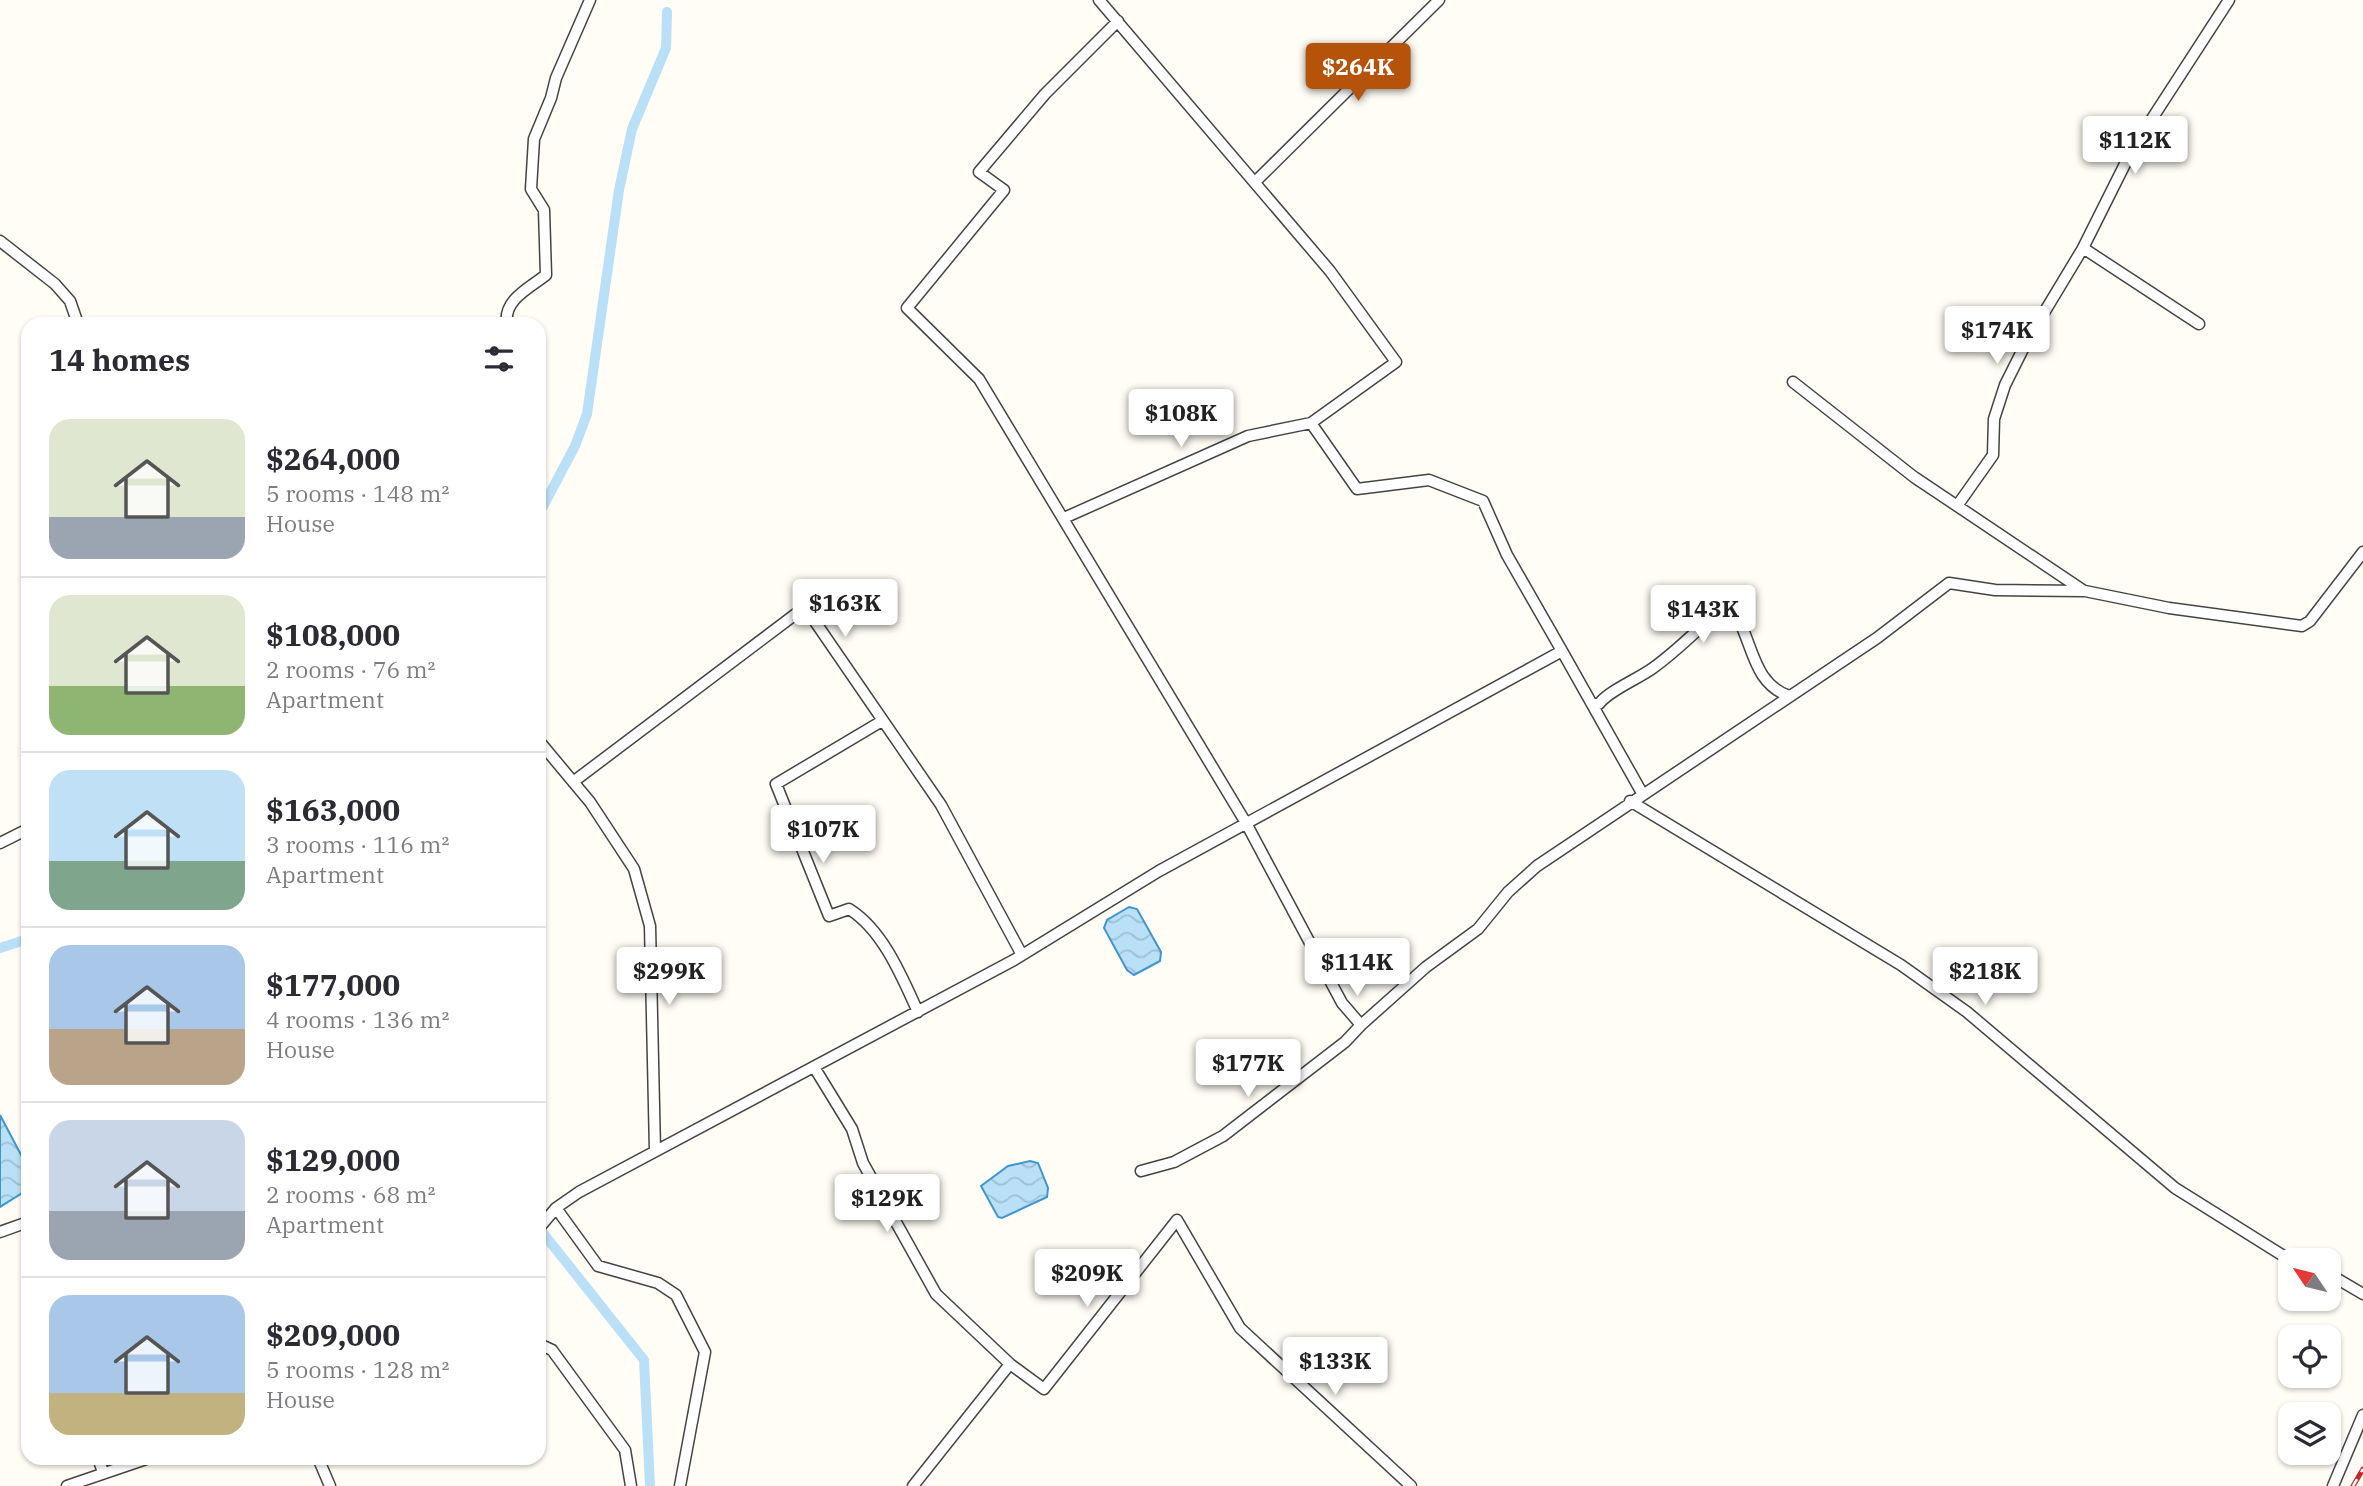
<!DOCTYPE html>
<meta charset="utf-8">
<style>
:root{--surface:#fff;--page:#f2f2f3;--text:#2b2b33;--muted:#7c7c81;--line:#e1e1e2;--accent:#b45309}
body{margin:0;font-family:"IBM Plex Serif",serif;background:var(--page);color:var(--text);height:100vh;display:flex;flex-direction:column;font-size:26px;white-space:nowrap}
*{box-sizing:border-box;margin:0}
p{font-size:23px;color:var(--muted)}
.icon{flex:none;width:38px;height:38px;fill:none;stroke:currentColor;stroke-width:2;stroke-linecap:round;stroke-linejoin:round}
.map{position:relative;flex:1;overflow:hidden}
.sheet{position:absolute;left:21px;top:317px;width:525px;height:1148px;display:flex;flex-direction:column;background:var(--surface);border-radius:21px;box-shadow:0 2px 5px #0004}
.sheet>*{flex:none}
.needle{width:46px;rotate:305deg}
.tools{position:absolute;left:2278px;top:1248px;display:grid;gap:14px}
.tools a{display:grid;place-items:center;width:63px;height:63px;border-radius:14px;background:var(--surface);box-shadow:0 2px 5px #0004;font-size:35px}
.price{position:absolute;translate:-50% -60px;padding:0 16px;border-radius:7px;background:#fff;color:#222;font-size:23px;line-height:46px;filter:drop-shadow(0 2px 4px #0008)}
.price::after{content:'';position:absolute;left:50%;top:42px;width:21px;height:16px;margin-left:-10px;background:inherit;clip-path:polygon(0 0,100% 0,50% 100%)}
.price.on{background:var(--accent);color:#fff}
ul{padding:0;list-style:none}
li{display:flex;align-items:center;gap:21px;height:175px;padding:0 28px}
li+li{border-top:2px solid var(--line)}
li span{display:grid;place-items:center;flex:none;width:196px;height:140px;border-radius:21px;color:#555}
li>.icon{margin-inline-start:auto}
span .icon{width:84px;height:84px;fill:#fffc;stroke-width:1}
li b{font-size:30px}
h2{display:flex;justify-content:space-between;align-items:center;height:84px;padding:0 28px;font-size:30px}
.map>svg:first-child{display:block}
.water{fill:url(#water-waves);stroke:#3f96cf;stroke-width:2}
.lines{fill:none;stroke-linecap:round;stroke-linejoin:round}
.canal{stroke:#b9e0f7;stroke-width:10}
.street-casing{stroke:#444;stroke-width:13}
.street{stroke:#fff;stroke-width:10}
.rail-casing{stroke:#c4262e;stroke-width:5}
.rail{stroke:#fff;stroke-width:2.5;stroke-dasharray:8;stroke-linecap:butt}
</style>
<div class="map">
<svg width="2363" height="1486" viewBox="0 0 2363 1486">
<defs>
<pattern id="water-waves" width="16" height="10" patternUnits="userSpaceOnUse" patternTransform="scale(1.75)"><rect width="16" height="10" fill="#b9e0f7"/><path d="M0 5q4-4 8 0t8 0" fill="none" stroke="#9ebfd3"/></pattern>
</defs>
<rect width="100%" height="100%" fill="#fffdf5"/>
<path class="water" d="M1129 907 1137 909 1161 952 1160 961 1134 975 1127 970 1104 928 1107 920Z
M0 1115 28 1168 27 1190 0 1207Z
M1030 1161 1038 1163 1048 1188 1047 1197 1002 1218 998 1217 981 1186 1008 1166Z"/>
<g class="lines">
<path class="canal" d="M539 514 575 446 587 414 619 190 632 129 666 48 667 12
M0 948 28 939
M539 1228 644 1360 650 1486"/>
<g class="street-casing">
<path id="street" d="M1118 21 1045 94 979 172 1004 190 907 308 979 379 1246 823 1342 1003 1361 1025 1426 967 1478 929 1508 892 1537 866 1877 638 1949 583 1995 590 2085 591 2169 608 2302 626 2310 621 2363 552
M1255 182 1439 0
M0 241 55 284 70 301 78 324
M507 324C503 300 529 288 546 275L544 210 531 189 534 139 551 98 556 78 590 0
M2199 324 2083 248 2133 148 2229 0
M1793 382 1914 477 2084 591
M1957 506 1993 455 1994 419 2005 385 2027 341 2083 248
M1064 518 1248 436 1311 423
M1562 651 1642 793
M1592 704H1599C1608 691 1638 679 1653 668 1677 651 1698 629 1720 610L1730 607C1754 636 1749 682 1789 696
M882 721 776 784 829 916 849 909C883 930 902 977 918 1012
M539 741 590 802 634 869 650 926 655 1151
M573 782 805 607 941 805 1022 955
M1630 801 1901 965 1967 1012 2175 1188 2282 1255 2306 1260
M0 843 28 829
M814 1067 852 1129 863 1163 936 1294 1010 1364
M1141 1171 1174 1162 1223 1136 1345 1042 1361 1025
M556 1208 598 1266 658 1283 676 1295 705 1352 680 1486
M539 1228 556 1208 579 1192 1014 960 1159 871 1562 651 1507 555 1483 501 1429 480 1357 489 1311 423 1396 362 1330 271 1099 0
M0 1232 28 1222
M2329 1274 2363 1294
M539 1344 552 1350 625 1450 631 1486
M98 1458 103 1472
M318 1458 330 1486
M67 1486 149 1458
M913 1486 1010 1364 1044 1389 1177 1220 1240 1328 1411 1486
M2333 1486 2363 1415"/>
</g>
<use href="#street" class="street"/>
<g class="rail-casing">
<path id="rail" d="M2353 1486 2363 1469"/>
</g>
<use href="#rail" class="rail"/>
</g>
</svg>
<div class="tools">
<a><svg class="needle" viewBox="-14 -14 28 28"><path d="M0-13l5 13h-10z" fill="#e53935"/><path d="M0 13l5-13h-10z" fill="#7c7c81"/></svg></a>
<a><svg class="icon" aria-label="locate" viewBox="0 0 24 24"><circle cx="12" cy="12" r="6"/><path d="M12 2v4M12 18v4M2 12h4M18 12h4"/></svg></a>
<a><svg class="icon" aria-label="layers" viewBox="0 0 24 24"><path d="M12 4l9 5-9 5-9-5zM3 14l9 5 9-5"/></svg></a>
</div>
<b class="price on" style="left:1358px;top:103px">$264K</b>
<b class="price" style="left:2135px;top:176px">$112K</b>
<b class="price" style="left:1997px;top:366px">$174K</b>
<b class="price" style="left:1181px;top:449px">$108K</b>
<b class="price" style="left:845px;top:639px">$163K</b>
<b class="price" style="left:1703px;top:645px">$143K</b>
<b class="price" style="left:823px;top:865px">$107K</b>
<b class="price" style="left:1357px;top:998px">$114K</b>
<b class="price" style="left:669px;top:1007px">$299K</b>
<b class="price" style="left:1985px;top:1007px">$218K</b>
<b class="price" style="left:1248px;top:1099px">$177K</b>
<b class="price" style="left:887px;top:1234px">$129K</b>
<b class="price" style="left:1087px;top:1309px">$209K</b>
<b class="price" style="left:1335px;top:1397px">$133K</b>
<section class="sheet">
<h2>14 homes<svg class="icon" aria-label="filters" viewBox="0 0 24 24"><path d="M4 7h16M4 17h16"/><circle cx="9" cy="7" r="2"/><circle cx="15" cy="17" r="2"/></svg></h2>
<ul>
<li><span style="background:linear-gradient(#dfe7d0 70%,#9aa5b1 0)"><svg class="icon" aria-label="home" viewBox="0 0 24 24"><path d="M3 11l9-7 9 7M6 9v11h12V9"/></svg></span><div><b>$264,000</b><p>5 rooms · 148 m²</p><p>House</p></div></li>
<li><span style="background:linear-gradient(#dfe7d0 65%,#8fb573 0)"><svg class="icon" aria-label="home" viewBox="0 0 24 24"><path d="M3 11l9-7 9 7M6 9v11h12V9"/></svg></span><div><b>$108,000</b><p>2 rooms · 76 m²</p><p>Apartment</p></div></li>
<li><span style="background:linear-gradient(#bfe0f5 65%,#7fa58c 0)"><svg class="icon" aria-label="home" viewBox="0 0 24 24"><path d="M3 11l9-7 9 7M6 9v11h12V9"/></svg></span><div><b>$163,000</b><p>3 rooms · 116 m²</p><p>Apartment</p></div></li>
<li><span style="background:linear-gradient(#a9c7e8 60%,#b9a48a 0)"><svg class="icon" aria-label="home" viewBox="0 0 24 24"><path d="M3 11l9-7 9 7M6 9v11h12V9"/></svg></span><div><b>$177,000</b><p>4 rooms · 136 m²</p><p>House</p></div></li>
<li><span style="background:linear-gradient(#c9d6e8 65%,#9aa5b1 0)"><svg class="icon" aria-label="home" viewBox="0 0 24 24"><path d="M3 11l9-7 9 7M6 9v11h12V9"/></svg></span><div><b>$129,000</b><p>2 rooms · 68 m²</p><p>Apartment</p></div></li>
<li><span style="background:linear-gradient(#a9c7e8 70%,#c2b280 0)"><svg class="icon" aria-label="home" viewBox="0 0 24 24"><path d="M3 11l9-7 9 7M6 9v11h12V9"/></svg></span><div><b>$209,000</b><p>5 rooms · 128 m²</p><p>House</p></div></li>
</ul>
</section>
</div>
